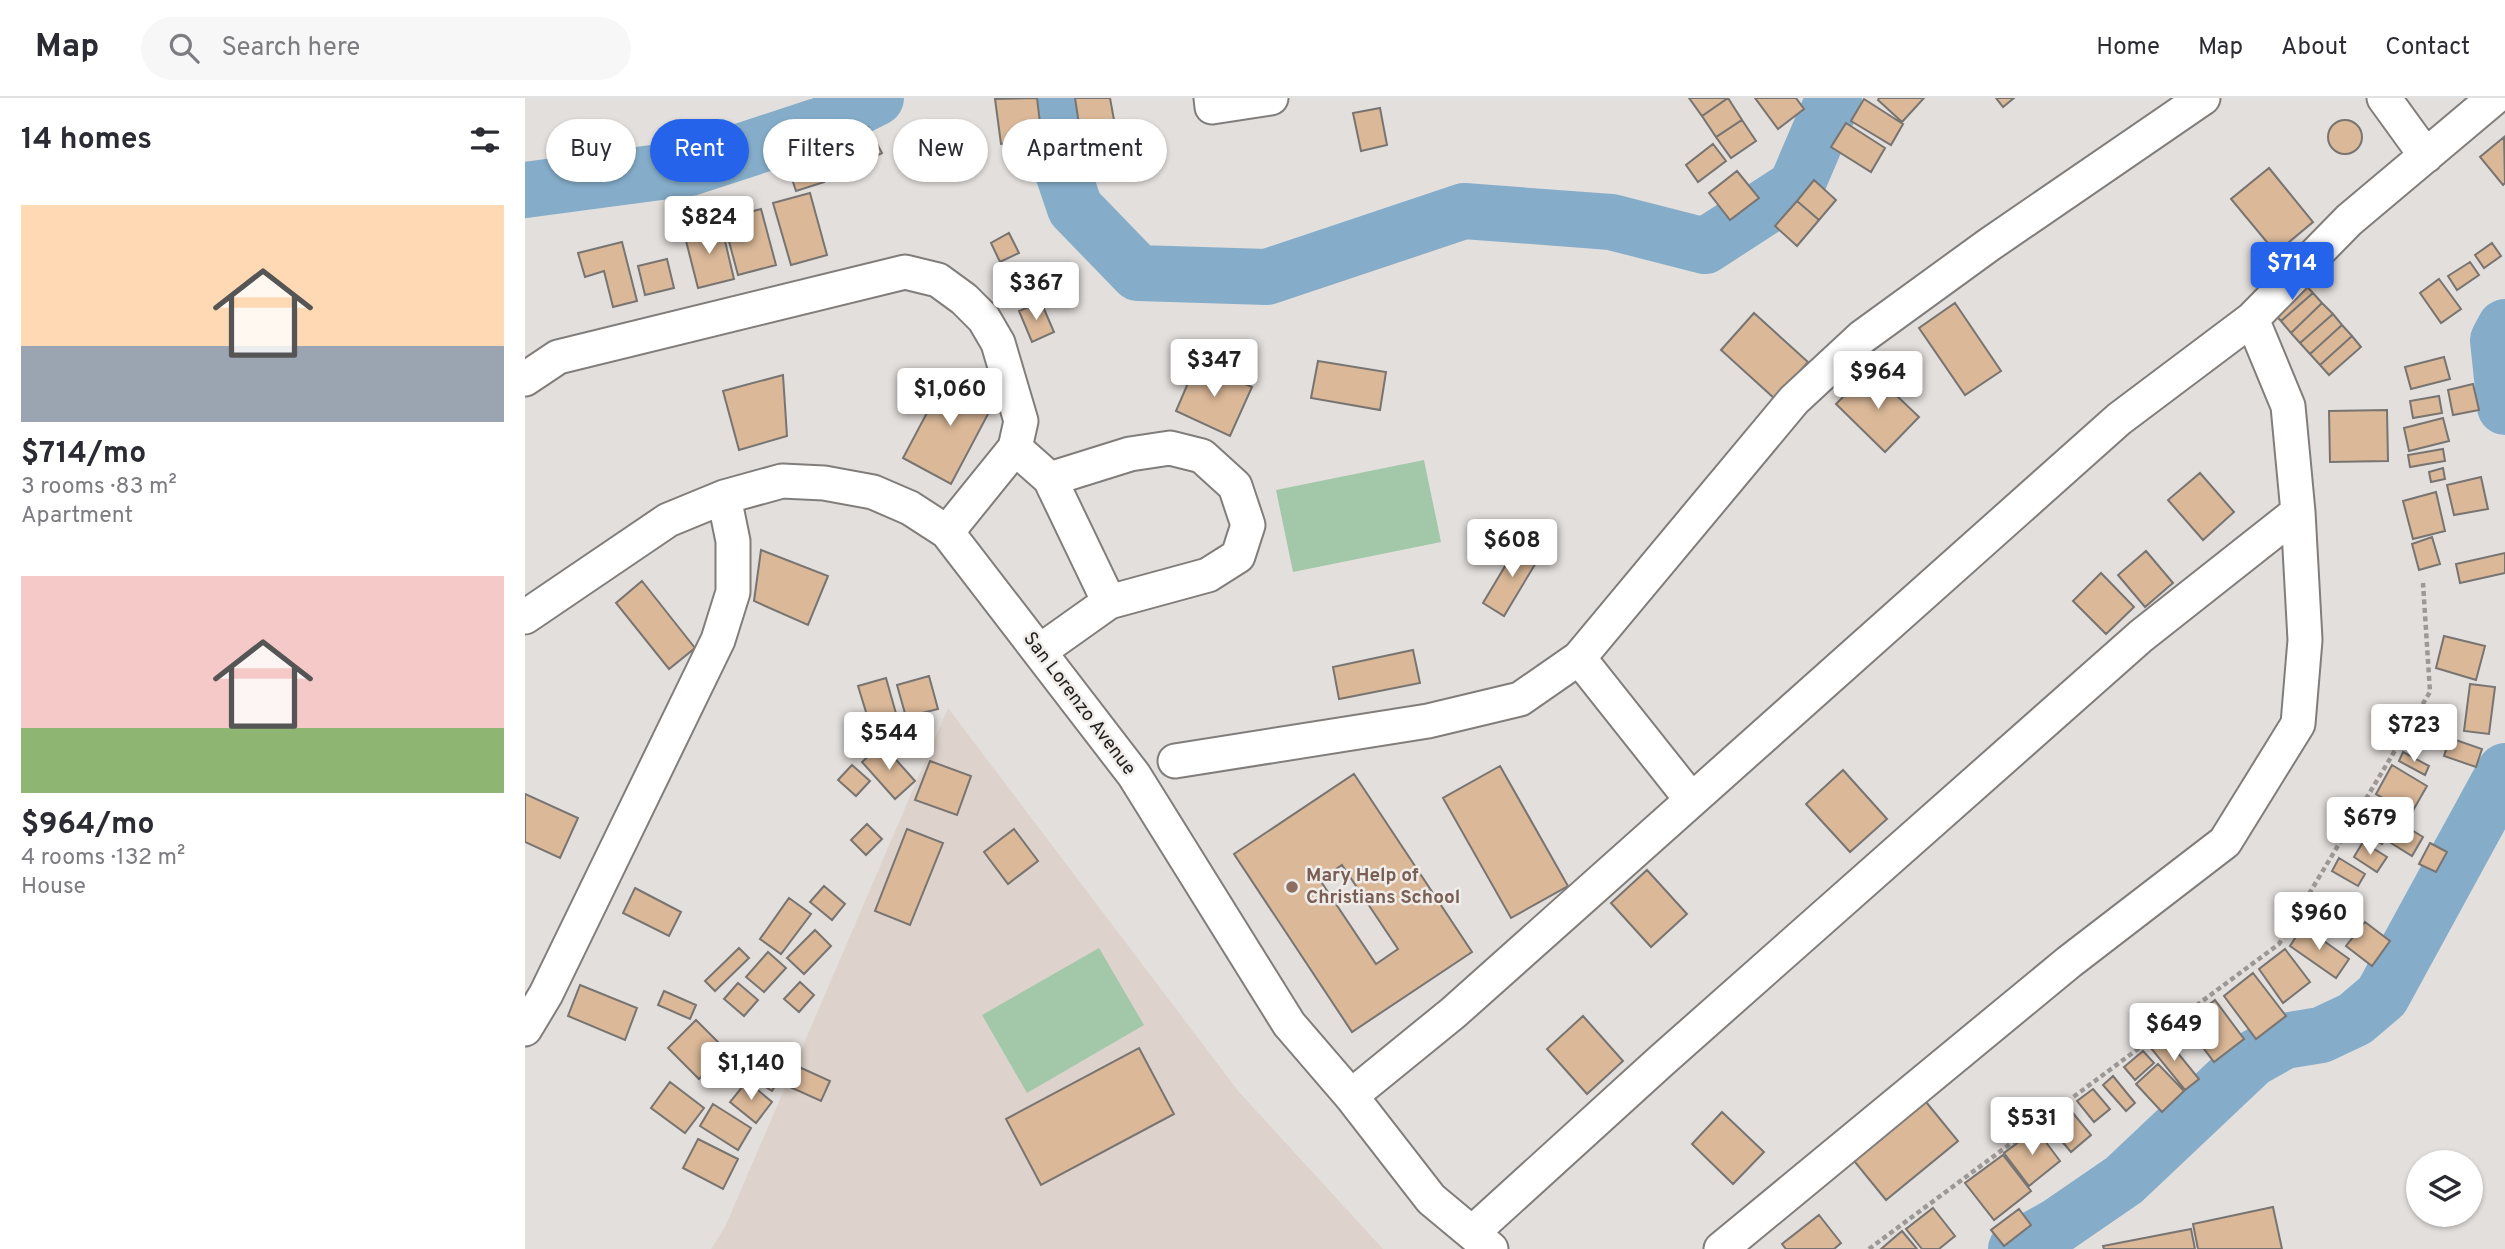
<!DOCTYPE html>
<meta charset="utf-8">
<style>
:root{--surface:#fff;--page:#f7f7f7;--text:#2b2b33;--muted:#7c7c81;--line:#e1e1e2;--accent:#2563eb}
body{margin:0;font-family:Overpass,sans-serif;background:var(--page);color:var(--text);height:100vh;display:flex;flex-direction:column;font-size:26px;white-space:nowrap}
*{box-sizing:border-box;margin:0}
p{font-size:23px;color:var(--muted)}
.icon{flex:none;width:38px;height:38px;fill:none;stroke:currentColor;stroke-width:2;stroke-linecap:round;stroke-linejoin:round}
.map{position:relative;flex:1;overflow:hidden}
.details{display:flex;flex-direction:column;background:var(--surface);width:525px}
.details>*{flex:none}
.hud{position:absolute;left:21px;top:21px;width:665px;height:63px;display:flex;gap:14px}
.tools{position:absolute;left:1881px;top:1052px;display:grid;gap:14px}
.tools a{display:grid;place-items:center;width:77px;height:77px;border-radius:50%;background:var(--surface);box-shadow:0 2px 5px #0004;font-size:35px}
.price{position:absolute;translate:-50% -60px;padding:0 16px;border-radius:7px;background:#fff;color:#222;font-size:23px;line-height:46px;filter:drop-shadow(0 2px 4px #0008)}
.price::after{content:'';position:absolute;left:50%;top:42px;width:21px;height:16px;margin-left:-10px;background:inherit;clip-path:polygon(0 0,100% 0,50% 100%)}
.price.active{background:var(--accent);color:#fff}
ul{padding:0;list-style:none}
li{display:grid;align-content:center;gap:14px;height:371px;padding:0 21px}
li span{display:grid;place-items:center;height:217px;border-radius:0px;color:#555}
li>.icon{margin-inline-start:auto}
span .icon{width:126px;height:126px;fill:#fffc;stroke-width:1}
li b{font-size:30px}
h2{display:flex;justify-content:space-between;align-items:center;height:84px;padding:0 21px;font-size:30px}
.pill{padding:0 24px;border-radius:32px;background:var(--surface);box-shadow:0 2px 5px #0004;font-size:24px;line-height:63px}
.pill.active{background:var(--accent);color:#fff}
header{display:flex;align-items:center;gap:42px;box-sizing:border-box;height:98px;padding:0 35px;background:var(--surface);border-bottom:2px solid var(--line)}
header strong{font-size:33px}
nav{display:flex;gap:38px;margin-inline-start:auto;font-size:24px}
.search{width:490px;height:63px;background:var(--page);display:flex;align-items:center;gap:18px;box-sizing:border-box;padding:0 24px;border-radius:38px;color:var(--muted);font-size:26px}
main{display:flex;flex:1;min-height:0}
.map>svg:first-child{display:block}
.built{fill:#ded3cc}
.green{fill:#a2c8a9}
.lines{fill:none;stroke-linecap:round;stroke-linejoin:round}
.river{stroke:#85adc9;stroke-width:56}
.building{fill:#dab898;stroke:#777472;stroke-width:2;fill-rule:evenodd}
.minor-casing{stroke:#817d7b;stroke-width:37}
.path{stroke:#9b9896;stroke-width:4.5;stroke-dasharray:5 3.5;stroke-linecap:butt}
.minor{stroke:#fff;stroke-width:33}
.education-dot{fill:#8d6e63;stroke:#f0ece9;stroke-width:2.5}
.labels{text-anchor:middle;dominant-baseline:central;stroke-width:5;stroke-linejoin:round;paint-order:stroke}
.street-label{font-size:19px;fill:#222120;stroke:#f0ece9}
.education-label{font-size:19px;font-weight:bold;fill:#785e54;stroke:#f0ece9;text-anchor:start}
</style>
<header>
<strong>Map</strong>
<div class="search"><svg class="icon" aria-label="search" viewBox="0 0 24 24"><circle cx="10" cy="10" r="6"/><path d="M15 15l6 6"/></svg>Search here</div>
<nav><a>Home</a><a>Map</a><a>About</a><a>Contact</a></nav>
</header>
<main>
<section class="details">
<h2>14 homes<svg class="icon" aria-label="filters" viewBox="0 0 24 24"><path d="M4 7h16M4 17h16"/><circle cx="9" cy="7" r="2"/><circle cx="15" cy="17" r="2"/></svg></h2>
<ul>
<li><span style="background:linear-gradient(#ffd9b3 65%,#9aa5b1 0)"><svg class="icon" aria-label="home" viewBox="0 0 24 24"><path d="M3 11l9-7 9 7M6 9v11h12V9"/></svg></span><div><b>$714/mo</b><p>3 rooms · 83 m²</p><p>Apartment</p></div></li>
<li><span style="background:linear-gradient(#f6c9c9 70%,#8fb573 0)"><svg class="icon" aria-label="home" viewBox="0 0 24 24"><path d="M3 11l9-7 9 7M6 9v11h12V9"/></svg></span><div><b>$964/mo</b><p>4 rooms · 132 m²</p><p>House</p></div></li>
</ul>
</section>
<div class="map">
<svg width="1980" height="1151" viewBox="0 0 1980 1151">
<rect width="100%" height="100%" fill="#e3dfdc"/>
<path class="built" d="M423 610 714 994 858 1151H186L200 1129Z"/>
<path class="green" d="M899 362 916 444 768 474 751 392Z
M574 850 619 927 502 995 457 917Z"/>
<g class="lines">
<path class="river" d="M529 0V48L550 110 613 175 742 179 939 113 1086 124 1180 148 1271 89 1309 0
M0 92 165 70 299 26 351 0
M1980 229 1973 242 1980 309
M1491 1151 1532 1128 1599 1082 1727 961 1759 943 1796 937 1830 921 1857 898 1980 673"/>
</g>
<path class="building" d="M512 0 517 42 476 46 470 1Z
M550 0H585L591 33 556 39Z
M1164 0H1203L1177 18Z
M1203 0 1217 22 1191 39 1177 18Z
M1230 0H1271L1279 11 1253 31Z
M1354 0H1399L1377 24 1353 2Z
M1471 0H1489L1478 9Z
M1339 1 1378 26 1366 47 1326 23Z
M855 10 862 47 836 53 828 15Z
M1803 39a17 17 0 1 1 34 0a17 17 0 1 1-34 0Z
M1217 22 1231 43 1206 60 1191 39Z
M1321 25 1360 50 1346 74 1306 49Z
M343 29 357 55 336 66 322 40Z
M1979 39 1980 85 1978 87 1955 59Z
M586 42 589 60 557 66 554 48Z
M1188 46 1201 63 1173 84 1161 67Z
M289 54 299 84 271 93 261 63Z
M1744 70 1788 124 1751 155 1706 101Z
M1212 73 1234 100 1205 122 1184 95Z
M1289 82 1311 102 1294 122 1272 103Z
M285 95 302 157 266 167 248 105Z
M1272 103 1294 122 1272 148 1250 128Z
M236 111 251 167 213 177 198 121Z
M196 126 209 181 173 190 159 135Z
M484 135 494 155 475 164 466 145Z
M97 144 112 203 88 209 79 173 60 179 53 155Z
M1967 145 1976 158 1959 170 1950 157Z
M142 161 149 190 120 197 113 168Z
M1945 164 1954 177 1932 192 1923 178Z
M492 167 502 194 487 199 478 172Z
M1914 181 1936 211 1916 225 1895 195Z
M1778 184 1788 195 1756 223 1746 212Z
M1788 195 1797 205 1766 235 1756 223Z
M516 204 529 234 507 244 494 213Z
M1430 205 1476 273 1440 297 1394 230Z
M1797 205 1808 216 1775 245 1766 235Z
M1229 215 1283 264 1250 301 1196 252Z
M1808 216 1817 227 1785 256 1775 245Z
M1817 227 1827 238 1795 267 1785 256Z
M1827 238 1836 249 1804 277 1795 267Z
M1919 259 1925 281 1886 291 1880 269Z
M793 263 861 274 855 312 786 300Z
M672 264 727 289 705 338 651 313Z
M1345 272 1394 319 1360 354 1311 306Z
M423 275 471 301 426 386 378 360Z
M258 277 262 338 214 352 198 293Z
M1948 286 1954 312 1928 317 1923 292Z
M1914 298 1917 315 1888 320 1885 303Z
M1862 312 1863 363 1805 364 1804 313Z
M1918 320 1924 343 1884 353 1879 330Z
M1918 351 1920 363 1885 369 1883 357Z
M1918 370 1920 381 1906 384 1904 374Z
M1675 375 1709 414 1678 442 1643 402Z
M1956 379 1963 411 1929 417 1922 387Z
M1911 394 1920 433 1888 441 1878 403Z
M1907 439 1915 466 1894 472 1887 446Z
M994 445 1015 458 979 518 958 505Z
M236 452 303 478 283 527 229 503Z
M1621 453 1648 485 1620 509 1593 477Z
M1980 455V475L1935 485 1931 466Z
M1576 475 1609 509 1581 536 1548 503Z
M117 483 170 550 144 571 91 505Z
M1919 538 1960 548 1951 582 1911 570Z
M888 552 895 585 814 601 808 569Z
M404 578 413 611 381 619 372 587Z
M361 580 372 619 345 627 333 588Z
M1945 586 1970 589 1964 636 1939 633Z
M1925 640 1957 651 1951 669 1919 658Z
M357 646 390 683 370 701 337 664Z
M1878 654 1904 668 1900 677 1874 663Z
M405 663 446 678 432 717 390 702Z
M327 667 345 683 331 698 313 682Z
M1867 667 1902 688 1886 716 1851 696Z
M975 668 1043 788 986 820 918 700Z
M1318 672 1362 721 1325 754 1281 706Z
M829 676 947 854 827 934 709 756ZM817 767 873 851 851 866 795 782Z
M0 696 53 720 35 760 0 744Z
M1847 700 1875 718 1857 746 1829 728Z
M342 726 357 741 341 757 326 742Z
M1877 726 1898 739 1887 758 1866 745Z
M382 731 418 745 385 827 350 813Z
M489 731 513 763 483 786 459 754Z
M1838 744 1862 759 1852 774 1829 759Z
M1905 745 1922 754 1911 774 1894 766Z
M1814 760 1840 776 1833 788 1807 773Z
M1122 772 1162 816 1126 849 1086 805Z
M299 788 320 806 307 822 285 804Z
M110 790 156 814 144 838 98 815Z
M264 800 286 816 256 856 235 841Z
M1840 824 1865 843 1847 868 1821 848Z
M1778 828 1824 861 1811 880 1765 848Z
M290 832 306 848 279 876 262 860Z
M214 850 224 860 190 893 180 883Z
M1760 851 1785 884 1758 905 1734 871Z
M243 854 261 870 239 894 221 879Z
M1728 875 1761 918 1731 941 1699 898Z
M275 884 289 897 274 914 259 901Z
M213 885 233 902 219 918 199 901Z
M55 887 112 910 100 942 43 918Z
M139 893 171 907 165 921 133 907Z
M1690 902 1719 941 1689 964 1660 926Z
M1058 918 1098 963 1062 996 1022 951Z
M171 922 202 953 174 981 143 950Z
M1639 938 1674 981 1660 992 1625 949Z
M614 950 649 1016 516 1087 481 1021Z
M1618 953 1629 965 1610 982 1599 969Z
M225 957 257 977 247 993 216 974Z
M1633 966 1659 993 1637 1014 1611 986Z
M274 969 305 983 296 1003 265 989Z
M1588 978 1610 1005 1601 1013 1578 987Z
M222 983 247 1004 231 1025 205 1004Z
M145 984 179 1010 160 1035 126 1010Z
M1568 991 1585 1011 1569 1024 1552 1003Z
M1397 999 1433 1043 1361 1102 1325 1058Z
M188 1006 226 1030 213 1052 175 1028Z
M1543 1009 1566 1037 1546 1054 1522 1026Z
M1197 1014 1239 1054 1208 1086 1167 1046Z
M1511 1031 1535 1063 1504 1088 1479 1055Z
M173 1041 213 1061 198 1091 158 1070Z
M1478 1057 1506 1093 1469 1122 1440 1085Z
M1748 1109 1757 1151H1673L1668 1126Z
M1408 1110 1430 1138 1414 1151H1397L1381 1131Z
M1494 1111 1506 1127 1479 1148 1466 1132Z
M1294 1117 1316 1145 1309 1151H1261L1257 1146Z
M1666 1131 1670 1151H1579L1578 1148Z
M1377 1133 1392 1151H1356Z"/>
<g class="lines">
<g class="minor-casing">
<path id="minor" d="M686 0 687 9 746 0
M1859 0 1901 58
M0 281 33 259 380 174 413 182 439 201 459 221 473 245 496 323 490 350 422 434
M490 350 525 381 584 504 683 477 713 458 723 427 710 388 677 358 645 350 605 356 525 381
M0 519 143 422 199 399 257 383 299 385 348 394 385 410 422 434 609 677 764 926 826 998 906 1101 966 1151
M515 553 584 504
M1054 560 1166 701
M650 663 903 623 995 601 1054 560 1269 302 1337 239 1465 146 1678 0
M0 931 21 896 193 542 208 494V443L199 399
M826 998 928 915 1594 321 1727 221 1824 122 1969 0
M947 1135 1136 963 1616 538 1773 414 1763 308 1727 221
M1196 1151 1544 864 1700 744 1773 626 1780 542 1773 414"/>
</g>
<path class="path" d="M1344 1151 1754 846 1905 594 1898 485"/>
<use href="#minor" class="minor"/>
</g>
<circle class="education-dot" cx="767" cy="789" r="7"/>
<g class="labels">
<g class="street-label">
<text transform="translate(554 606) rotate(53)">San Lorenzo Avenue</text>
</g>
<g class="education-label">
<text x="781" y="778">Mary Help of<tspan x="781" dy="22">Christians School</tspan></text>
</g>
</g>
</svg>
<div class="tools">
<a><svg class="icon" aria-label="layers" viewBox="0 0 24 24"><path d="M12 4l9 5-9 5-9-5zM3 14l9 5 9-5"/></svg></a>
</div>
<b class="price" style="left:184px;top:158px">$824</b>
<b class="price active" style="left:1767px;top:204px">$714</b>
<b class="price" style="left:511px;top:224px">$367</b>
<b class="price" style="left:689px;top:301px">$347</b>
<b class="price" style="left:1353px;top:313px">$964</b>
<b class="price" style="left:425px;top:330px">$1,060</b>
<b class="price" style="left:987px;top:481px">$608</b>
<b class="price" style="left:1889px;top:666px">$723</b>
<b class="price" style="left:364px;top:674px">$544</b>
<b class="price" style="left:1845px;top:759px">$679</b>
<b class="price" style="left:1794px;top:854px">$960</b>
<b class="price" style="left:1649px;top:965px">$649</b>
<b class="price" style="left:226px;top:1004px">$1,140</b>
<b class="price" style="left:1507px;top:1059px">$531</b>
<div class="hud">
<a class="pill">Buy</a>
<a class="pill active">Rent</a>
<a class="pill">Filters</a>
<a class="pill">New</a>
<a class="pill">Apartment</a>
</div>
</div>
</main>
